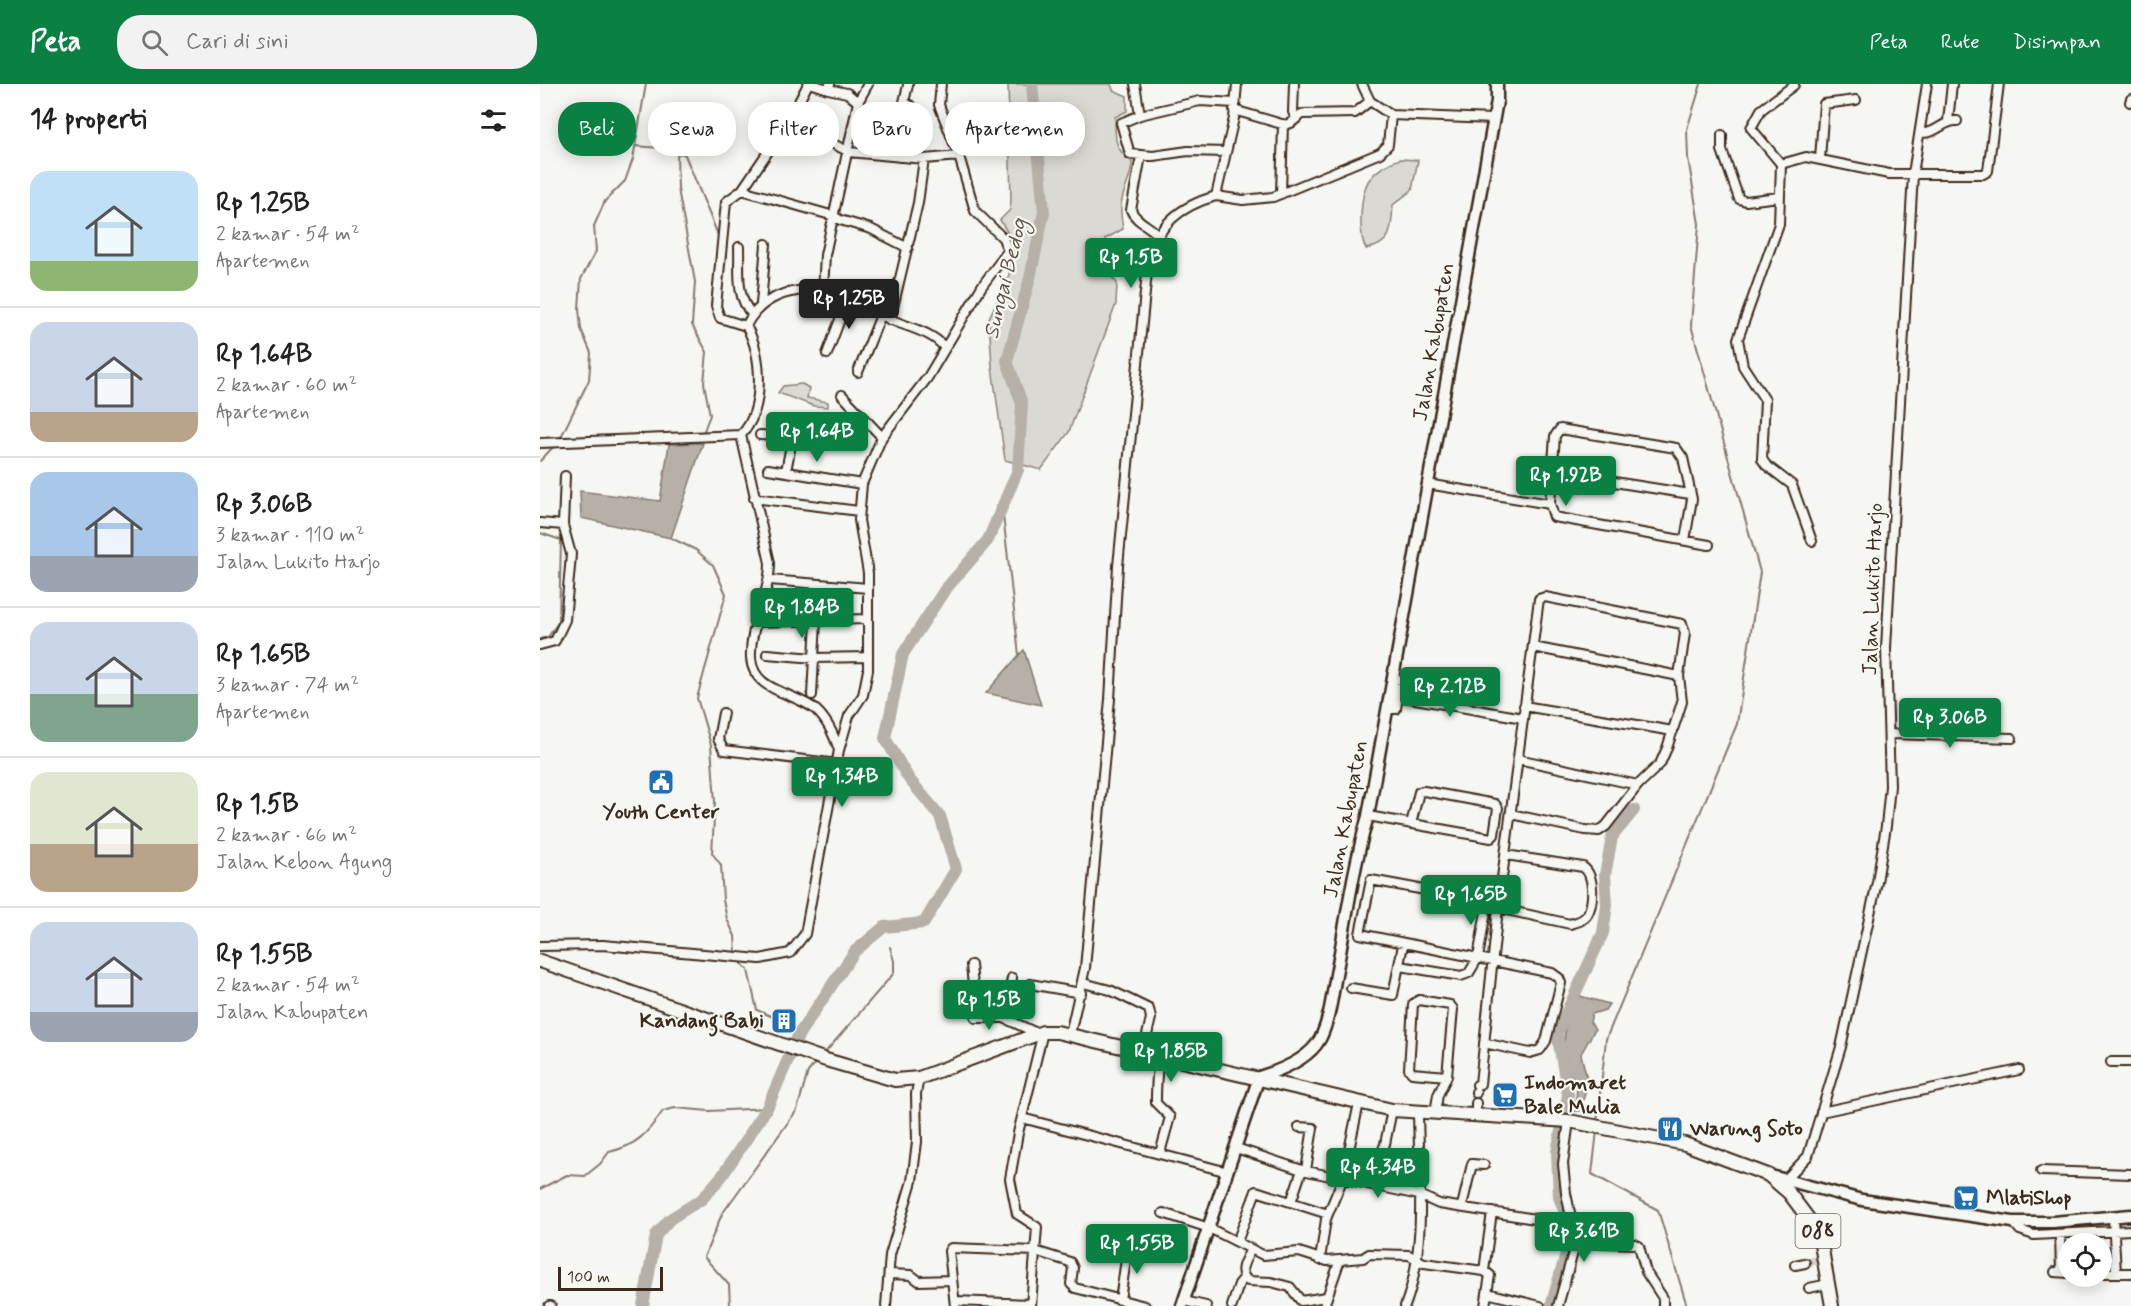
<!DOCTYPE html>
<html lang="id">
<meta charset="utf-8">
<style>
:root{--surface:#fff;--page:#f2f2f2;--text:#222;--muted:#767676;--line:#e0e0e0;--accent:#0b8043}
body{margin:0;font-family:Mynerve,sans-serif;background:var(--page);color:var(--text);height:100vh;display:flex;flex-direction:column;font-size:22px;white-space:nowrap}
*{box-sizing:border-box;margin:0}
p{font-size:20px;color:var(--muted)}
.icon{flex:none;width:33px;height:33px;fill:none;stroke:currentColor;stroke-width:2;stroke-linecap:round;stroke-linejoin:round}
.map{position:relative;flex:1;overflow:hidden}
.drawer{display:flex;flex-direction:column;background:var(--surface);width:540px}
.drawer>*{flex:none}
.hud{position:absolute;left:18px;top:18px;width:570px;height:54px;display:flex;gap:12px}
.tools{position:absolute;left:1518px;top:1149px;display:grid;gap:12px}
.tools a{display:grid;place-items:center;width:54px;height:54px;border-radius:50%;background:var(--surface);box-shadow:0 3px 15px #0003;font-size:30px}
.scale{position:absolute;left:18px;bottom:15px;width:105px;box-sizing:border-box;padding-left:6px;border:3px solid #3b2a1e;border-top:0;font-size:16px;line-height:21px;white-space:nowrap;color:#3b2a1e;-webkit-text-stroke:4px #f6f6f2;paint-order:stroke}
.price{position:absolute;translate:-50% -51px;padding:0 14px;border-radius:6px;background:var(--accent);color:#fff;font-size:20px;line-height:39px;filter:drop-shadow(0 2px 3px #0008)}
.price::after{content:'';position:absolute;left:50%;top:36px;width:18px;height:14px;margin-left:-9px;background:inherit;clip-path:polygon(0 0,100% 0,50% 100%)}
.price.current{background:#222;color:#fff}
ul{padding:0;list-style:none}
li{display:flex;align-items:center;gap:18px;height:150px;padding:0 30px}
li+li{border-top:2px solid var(--line)}
li span{display:grid;place-items:center;flex:none;width:168px;height:120px;border-radius:18px;color:#555}
li>.icon{margin-inline-start:auto}
span .icon{width:72px;height:72px;fill:#fffc;stroke-width:1}
li b{font-size:26px}
h2{display:flex;justify-content:space-between;align-items:center;height:72px;padding:0 30px;font-size:26px}
.pill{padding:0 21px;border-radius:24px;background:var(--surface);box-shadow:0 3px 15px #0003;font-size:21px;line-height:54px}
.pill.current{background:var(--accent);color:#fff}
header{display:flex;align-items:center;gap:36px;box-sizing:border-box;height:84px;padding:0 30px;background:var(--accent);color:#fff}
header strong{font-size:28px}
nav{display:flex;gap:33px;margin-inline-start:auto;font-size:21px}
.search{width:420px;height:54px;background:var(--page);display:flex;align-items:center;gap:15px;box-sizing:border-box;padding:0 21px;border-radius:24px;color:var(--muted);font-size:22px}
main{display:flex;flex:1;min-height:0}
.map>svg:first-child{display:block}
.green{fill:#dad9d3;stroke:#8a8278;stroke-width:1.5}
.water{fill:#b6b0a9;stroke:#857a71;stroke-width:1.5}
.lines{fill:none;stroke-linecap:round;stroke-linejoin:round}
.stream{stroke:#857a71;stroke-width:2}
.river{stroke:#b6b0a9;stroke-width:12}
.street-tunnel{stroke:#d1cdc8;stroke-width:8;stroke-dasharray:8 4;stroke-linecap:butt}
.street-casing{stroke:#3b2a1e;stroke-width:12}
.secondary-casing{stroke:#3b2a1e;stroke-width:15}
.primary-casing{stroke:#3b2a1e;stroke-width:16}
.street{stroke:#f6f6f2;stroke-width:8}
.secondary{stroke:#f6f6f2;stroke-width:10}
.primary{stroke:#f6f6f2;stroke-width:12}
.labels{text-anchor:middle;dominant-baseline:central;stroke-width:4.5;stroke-linejoin:round;paint-order:stroke}
.shield{fill:#f6f6f2;stroke:#73675e;stroke-width:1.5}
.shield-label{font-size:20px;font-weight:bold;fill:#3b2a1e}
.street-label{font-size:21px;fill:#3b2a1e;stroke:#f6f6f2}
.poi-label{font-size:21px;font-weight:bold;fill:#3b2a1e;stroke:#f6f6f2;text-anchor:start}
.water-label{font-size:22px;font-style:italic;fill:#605248;stroke:#f6f6f2}
</style>
<header>
<strong>Peta</strong>
<div class="search"><svg class="icon" aria-label="search" viewBox="0 0 24 24"><circle cx="10" cy="10" r="6"/><path d="M15 15l6 6"/></svg>Cari di sini</div>
<nav><a>Peta</a><a>Rute</a><a>Disimpan</a></nav>
</header>
<main>
<section class="drawer">
<h2>14 properti<svg class="icon" aria-label="filters" viewBox="0 0 24 24"><path d="M4 7h16M4 17h16"/><circle cx="9" cy="7" r="2"/><circle cx="15" cy="17" r="2"/></svg></h2>
<ul>
<li><span style="background:linear-gradient(#bfe0f5 75%,#8fb573 0)"><svg class="icon" aria-label="home" viewBox="0 0 24 24"><path d="M3 11l9-7 9 7M6 9v11h12V9"/></svg></span><div><b>Rp 1.25B</b><p>2 kamar · 54 m²</p><p>Apartemen</p></div></li>
<li><span style="background:linear-gradient(#c9d6e8 75%,#b9a48a 0)"><svg class="icon" aria-label="home" viewBox="0 0 24 24"><path d="M3 11l9-7 9 7M6 9v11h12V9"/></svg></span><div><b>Rp 1.64B</b><p>2 kamar · 60 m²</p><p>Apartemen</p></div></li>
<li><span style="background:linear-gradient(#a9c7e8 70%,#9aa5b1 0)"><svg class="icon" aria-label="home" viewBox="0 0 24 24"><path d="M3 11l9-7 9 7M6 9v11h12V9"/></svg></span><div><b>Rp 3.06B</b><p>3 kamar · 110 m²</p><p>Jalan Lukito Harjo</p></div></li>
<li><span style="background:linear-gradient(#c9d6e8 60%,#7fa58c 0)"><svg class="icon" aria-label="home" viewBox="0 0 24 24"><path d="M3 11l9-7 9 7M6 9v11h12V9"/></svg></span><div><b>Rp 1.65B</b><p>3 kamar · 74 m²</p><p>Apartemen</p></div></li>
<li><span style="background:linear-gradient(#dfe7d0 60%,#b9a48a 0)"><svg class="icon" aria-label="home" viewBox="0 0 24 24"><path d="M3 11l9-7 9 7M6 9v11h12V9"/></svg></span><div><b>Rp 1.5B</b><p>2 kamar · 66 m²</p><p>Jalan Kebon Agung</p></div></li>
<li><span style="background:linear-gradient(#c9d6e8 75%,#9aa5b1 0)"><svg class="icon" aria-label="home" viewBox="0 0 24 24"><path d="M3 11l9-7 9 7M6 9v11h12V9"/></svg></span><div><b>Rp 1.55B</b><p>2 kamar · 54 m²</p><p>Jalan Kabupaten</p></div></li>
</ul>
</section>
<div class="map">
<svg width="1591" height="1222" viewBox="0 0 1591 1222">
<rect width="100%" height="100%" fill="#f6f6f2"/>
<filter id="ink" filterUnits="userSpaceOnUse"><feTurbulence type="fractalNoise" baseFrequency=".0167" numOctaves="2"/><feDisplacementMap in="SourceGraphic" scale="12" xChannelSelector="R" yChannelSelector="G"/><feConvolveMatrix kernelMatrix="1 2 1 2 8 2 1 2 1" color-interpolation-filters="sRGB"/></filter>
<g filter="url(#ink)">
<path class="green" d="M468 0H571L573 6 587 12V27L575 33C575 55 574 65 592 78 592 94 583 105 581 121 580 128 582 137 583 145L565 155 561 181 577 199 576 220 529 348 501 386 465 376 452 283 449 234 469 191 472 156 460 136 470 126 471 115Z
M860 75 878 76 872 106 853 121C851 145 853 160 826 165 818 151 820 110 829 96 837 85 848 79 860 75Z
M262 300 269 304 267 314 288 318V323L274 322 238 309 243 302Z"/>
<path class="water" d="M163 359 131 454 41 434 40 407 120 417 129 360Z
M484 566 501 621 446 609 479 571Z
M1040 912 1069 920 1065 926 1052 930 1050 938 1055 945 1041 970 1048 999 1040 1027H1035L1037 1003 1029 989 1024 959 1026 936Z"/>
<g class="lines">
<path class="stream" d="M95 62 133 65 145 71 178 151
M141 68 137 72 138 105 155 198 152 241 167 268 164 299 170 331 163 349
M20 355 49 296 51 269 41 245 39 225 41 195 56 167 54 142 65 117 85 97 93 75 106 0
M0 377 14 362
M462 422 479 571
M0 449 21 456 19 537 8 553 0 555
M131 454 156 466 173 481 186 510 157 614 171 661 175 718 172 769 181 781 183 816 187 835 195 852 196 869
M198 876 208 886 217 926 244 938 259 950
M283 971 354 889V877L350 863
M1057 1039 1066 955 1197 640 1220 488 1151 241 1159 140 1148 74 1147 45 1161 0
M1057 1047 1052 1090 1118 1126 1147 1222
M0 1105 27 1091 45 1092 60 1080 69 1068C96 1062 107 1050 123 1027L135 1024 169 1027 227 1024
M190 1222 189 1201 164 1173 182 1130 257 1026 268 988 277 977"/>
<path class="river" d="M103 1222 116 1151 130 1135 162 1115 182 1092 227 1024 259 950 315 867 344 843 384 839 416 785 400 732 369 695 345 654 363 570 404 507 448 456 478 386 482 320 467 277 490 194 504 128 492 0
M1011 1222 1031 1153V1144L1019 1113 1017 1068 1028 1011 1017 949 1063 849 1067 821 1065 791 1072 753 1094 726"/>
<path class="street-tunnel" d="M1270 1178 1281 1175"/>
<g class="street-casing">
<path id="street" d="M272 0 288 5 290 0
M595 0 600 31 660 17 695 19
M754 0 753 28 756 34
M822 0 830 17 851 31
M288 5 307 9 318 18
M1590 18 1591 15
M694 26 745 41 751 39 762 30 815 29 830 17
M600 31 581 39 590 70 613 72 648 67 686 68
M851 31 953 35
M249 37 309 68 384 75 419 72
M1408 37 1412 0
M1380 49C1398 50 1403 36 1417 37
M1182 51V66L1199 115 1206 117 1239 113
M601 72 591 126C595 137 610 142 618 151
M359 73 363 47 371 22 364 18 368 1
M1280 75 1284 20 1316 16
M1241 80 1211 44 1221 26 1254 1
M202 106 294 132 300 136 331 145 368 164
M741 110 743 40
M676 112 703 116 733 113 840 69 848 61 851 31
M199 163C200 185 195 213 212 230
M283 206 285 171 318 18 328 0
M221 220 226 160
M350 236 378 119 384 75
M206 242 180 234 176 222 186 118 202 106 249 37 268 0
M287 270 308 214
M318 288 341 231
M302 311 342 353
M220 351 252 353
M0 359 201 351C225 326 223 271 206 242 224 205 270 199 306 213 322 219 336 230 352 236 370 244 392 248 404 263
M228 385 322 400
M246 387 255 340
M1011 388 1150 410
M887 400 1010 420 1014 433 1169 461
M214 414 319 427
M1010 420 1015 352 1020 345 1136 364 1143 374 1152 415 1145 456
M0 439 23 441
M1272 457 1252 401 1226 381 1222 375 1225 316 1203 282 1198 255 1239 140 1241 80 1266 73 1349 90H1373L1387 0
M230 496 328 504
M218 538 327 535
M0 561 15 557 25 536 30 483 31 470 23 441 25 392
M993 563 1139 592
M227 570 274 574 327 573
M852 594 861 596 858 612
M272 611 278 500
M984 622 1133 647
M847 625H856L858 612 983 634
M183 629 178 655 184 666 297 680
M1350 650 1472 654
M299 666 309 632 323 611 328 586V489L319 436 322 400 342 353 388 293 442 202 468 167 463 154 435 127 419 72 399 21 401 0
M978 675 1098 701
M828 732 951 754 954 751 958 724 955 720 884 707 879 708 871 740
M831 796 939 816 944 820 946 827 938 874 820 850Z
M958 824 1030 840C1036 838 1043 837 1047 831 1054 819 1055 791 1043 783L966 771
M0 862 63 861 220 875 250 869 265 850 299 666C294 651 288 637 276 626 255 608 213 608 211 574 209 542 230 511 230 479L201 351
M431 881 436 934H464L499 950
M860 882 921 892 929 889 938 874 1012 889 1019 894 1021 899 1006 957 1000 966 990 969 944 959
M543 899 570 906 609 925 611 934 603 968
M490 900 541 909
M811 904 853 911 863 861
M464 934 472 894
M530 950 545 884 570 615 578 482 608 178C617 141 640 122 676 112L694 34 697 0
M620 972C617 984 616 1005 616 1019L630 1033 620 1069
M1571 978H1591
M937 1001 940 1000 958 824 999 515 1005 513 1142 540 1145 549 1139 592 1142 618 1127 664 1120 680 1098 701 1066 742 1059 747 1045 746 971 730
M936 1008V1009
M1281 1028 1479 986
M895 1029 898 1011 907 992 913 925 910 921 879 916 873 920 869 985 872 989 907 992
M936 1031V1019
M482 1034 688 1088
M759 1043 773 1044 766 1086
M696 1064 762 1086 879 1111 899 1120 1008 1137H1031
M839 1076 845 1060 852 1026
M1501 1087 1591 1090
M1243 1098 1268 1072 1301 963 1337 798 1346 742 1350 702 1346 564 1373 90H1443L1448 87 1459 0
M751 1118 762 1086
M922 1122 932 1080 944 1081
M623 1129 669 1144 723 1171 759 1168 787 1177 823 1174 829 1170 869 1171 884 1179 944 1187 950 1191 945 1222
M1573 1133 1576 1189
M1473 1138 1480 1146 1494 1151 1591 1146
M1520 1150 1521 1188
M697 1158 716 1107 788 1130
M1036 1158 1095 1160 1099 1162 1106 1188 1123 1214V1222
M711 1165C706 1176 696 1187 708 1197L731 1198 750 1203 761 1217 786 1213
M780 1176 786 1135 803 1094 819 1019
M1255 1181 1265 1179
M944 1187 952 1128
M1515 1188 1528 1189
M1562 1189H1591
M349 1190 371 1191 379 1197 411 1196
M1269 1204 1288 1200
M947 1209 1000 1222
M580 1216 588 1162
M415 1217 491 1220
M644 1217 666 1222
M9 1222H11
M346 1222 350 1171 372 1097 377 1058 376 1010 379 994
M415 1222 409 1167 411 1164 495 1167 530 1178 533 1184 531 1200 535 1204 605 1222
M491 1222 497 1143 477 1130 470 1095 478 1049 503 948
M692 1222 699 1200 704 1194
M784 1222 800 1176
M865 1222C887 1166 879 1089 878 1029
M1018 1222 1036 1158 1026 1109 1023 1080 1029 1037"/>
</g>
<g class="secondary-casing">
<path id="secondary" d="M1231 1092 1322 1116 1473 1138H1513L1591 1131
M642 1222 719 993C739 987 769 975 780 955 791 934 793 903 798 880 807 830 814 781 828 732L957 17V0"/>
</g>
<g class="primary-casing">
<path id="primary" d="M0 877 286 976 355 996 379 994 503 948H517L852 1026 1029 1037 1145 1060 1228 1091 1249 1109 1279 1149 1292 1222"/>
</g>
<use href="#street" class="street"/>
<use href="#secondary" class="secondary"/>
<use href="#primary" class="primary"/>
</g>
</g>
<defs>
<g id="civic-square" transform="scale(1.35)"><rect x="-9" y="-9" width="18" height="18" rx="4" fill="#1f6fb2" stroke="#f6f6f2"/><path d="M-.6-6.5H3V-4.5H.6V-3L4-1V1h2V6H-6V1h2V-1L-.6-3ZM-1.2 2.5V6h2.4V2.5Z" fill="#fff"/></g>
<g id="building-square" transform="scale(1.35)"><rect x="-9" y="-9" width="18" height="18" rx="4" fill="#1f6fb2" stroke="#f6f6f2"/><path d="M-4-6H4V6H1V3H-1V6H-4ZM-2.5-4.3h1.7v1.8h-1.7ZM.8-4.3h1.7v1.8H.8ZM-2.5-1h1.7V.8h-1.7ZM.8-1h1.7V.8H.8Z" fill="#fff"/></g>
<g id="supermarket-square" transform="scale(1.35)"><rect x="-9" y="-9" width="18" height="18" rx="4" fill="#1f6fb2" stroke="#f6f6f2"/><path d="M-6-5.5h2.5l.6 2H6L4.5 2H-2.5L-4.4-4H-6ZM-1.5 3.2a1.3 1.3 0 1 0 .1 0ZM3 3.2a1.3 1.3 0 1 0 .1 0Z" fill="#fff"/></g>
<g id="restaurant-square" transform="scale(1.35)"><rect x="-9" y="-9" width="18" height="18" rx="4" fill="#1f6fb2" stroke="#f6f6f2"/><path d="M-5-6h1v4h1v-4h1v4h1v-4h1v5L-1.5 .5V6h-2V.5L-5-1ZM5-6V6H3V1.5H1.5Q1.5-4 5-6Z" fill="#fff"/></g>
</defs>
<g fill-rule="evenodd">
<use href="#civic-square" x="121" y="698"/>
<use href="#building-square" x="244" y="937"/>
<use href="#supermarket-square" x="965" y="1011"/>
<use href="#restaurant-square" x="1130" y="1045"/>
<use href="#supermarket-square" x="1426" y="1114"/>
</g>
<g class="labels">
<rect class="shield" x="1255.5" y="1130" width="45" height="34" rx="4.5"/>
<g class="shield-label">
<text x="1278" y="1147">088</text>
</g>
<g class="street-label">
<text transform="translate(894 258) rotate(-80)">Jalan Kabupaten</text>
<text transform="translate(1333 505) rotate(-88)">Jalan Lukito Harjo</text>
<text transform="translate(806 735) rotate(-79)">Jalan Kabupaten</text>
</g>
<g class="poi-label">
<text x="121" y="728" text-anchor="middle">Youth Center</text>
<text x="224" y="937" text-anchor="end">Kandang Babi</text>
<text x="984" y="999">Indomaret<tspan x="984" dy="24">Bale Mulia</tspan></text>
<text x="1150" y="1045">Warung Soto</text>
<text x="1446" y="1114">MlatiShop</text>
</g>
<g class="water-label">
<text transform="translate(466 195) rotate(-76)">Sungai Bedog</text>
</g>
</g>
</svg>
<div class="tools">
<a><svg class="icon" aria-label="locate" viewBox="0 0 24 24"><circle cx="12" cy="12" r="6"/><path d="M12 2v4M12 18v4M2 12h4M18 12h4"/></svg></a>
</div>
<div class="scale">100 m</div>
<b class="price" style="left:591px;top:205px">Rp 1.5B</b>
<b class="price current" style="left:309px;top:246px">Rp 1.25B</b>
<b class="price" style="left:277px;top:379px">Rp 1.64B</b>
<b class="price" style="left:1026px;top:423px">Rp 1.92B</b>
<b class="price" style="left:262px;top:555px">Rp 1.84B</b>
<b class="price" style="left:910px;top:634px">Rp 2.12B</b>
<b class="price" style="left:1410px;top:665px">Rp 3.06B</b>
<b class="price" style="left:302px;top:724px">Rp 1.34B</b>
<b class="price" style="left:931px;top:842px">Rp 1.65B</b>
<b class="price" style="left:449px;top:947px">Rp 1.5B</b>
<b class="price" style="left:631px;top:999px">Rp 1.85B</b>
<b class="price" style="left:838px;top:1115px">Rp 4.34B</b>
<b class="price" style="left:1044px;top:1179px">Rp 3.61B</b>
<b class="price" style="left:597px;top:1191px">Rp 1.55B</b>
<div class="hud">
<a class="pill current">Beli</a>
<a class="pill">Sewa</a>
<a class="pill">Filter</a>
<a class="pill">Baru</a>
<a class="pill">Apartemen</a>
</div>
</div>
</main>
